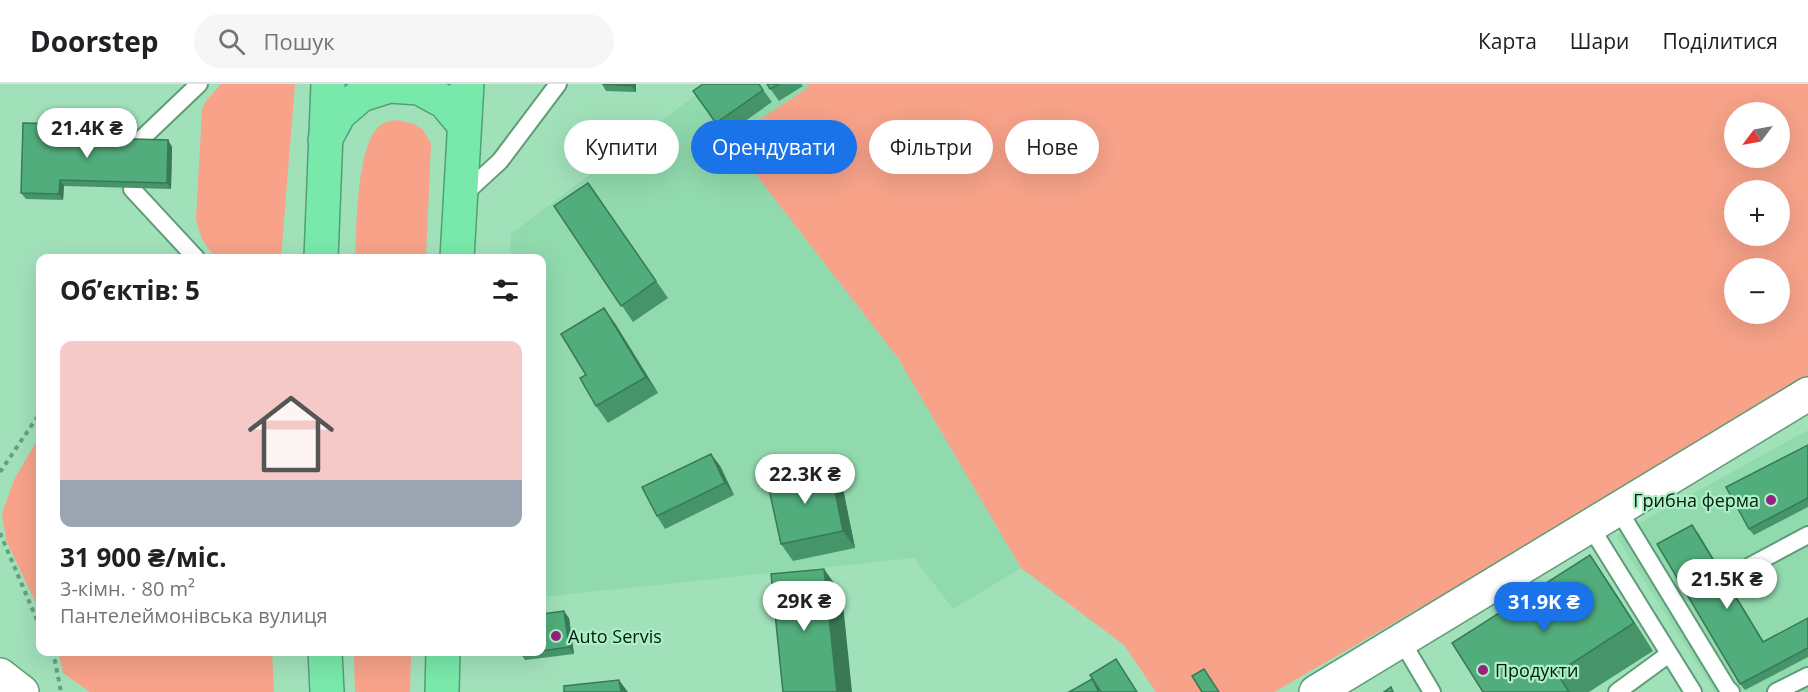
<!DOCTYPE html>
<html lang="uk">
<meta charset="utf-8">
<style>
:root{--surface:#fff;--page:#f6f6f6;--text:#202124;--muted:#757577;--line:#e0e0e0;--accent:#1a73e8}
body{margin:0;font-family:"Open Sans",sans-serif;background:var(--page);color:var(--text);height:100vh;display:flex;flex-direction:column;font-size:22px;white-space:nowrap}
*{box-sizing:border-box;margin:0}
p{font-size:20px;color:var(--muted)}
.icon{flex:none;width:33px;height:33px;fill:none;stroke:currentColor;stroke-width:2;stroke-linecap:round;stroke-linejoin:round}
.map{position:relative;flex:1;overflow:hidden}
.details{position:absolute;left:36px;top:170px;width:510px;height:402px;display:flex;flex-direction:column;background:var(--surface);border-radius:12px;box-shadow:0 6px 24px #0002}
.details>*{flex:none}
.top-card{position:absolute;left:564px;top:36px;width:570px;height:54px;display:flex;gap:12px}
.needle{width:39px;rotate:238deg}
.buttons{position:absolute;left:1724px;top:18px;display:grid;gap:12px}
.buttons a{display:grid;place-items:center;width:66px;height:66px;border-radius:50%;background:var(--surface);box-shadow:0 6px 24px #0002;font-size:30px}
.price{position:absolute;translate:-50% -51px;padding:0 14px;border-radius:21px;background:#fff;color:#222;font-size:20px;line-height:39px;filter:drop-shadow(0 2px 3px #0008)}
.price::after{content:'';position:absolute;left:50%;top:36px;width:18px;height:14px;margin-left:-9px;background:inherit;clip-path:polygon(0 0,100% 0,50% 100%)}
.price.selected{background:var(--accent);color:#fff}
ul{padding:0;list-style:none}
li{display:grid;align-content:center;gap:12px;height:318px;padding:0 24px}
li+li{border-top:2px solid var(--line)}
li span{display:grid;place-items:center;height:186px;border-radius:12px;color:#555}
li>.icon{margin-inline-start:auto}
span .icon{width:108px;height:108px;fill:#fffc;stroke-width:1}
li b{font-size:26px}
h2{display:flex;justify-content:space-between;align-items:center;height:72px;padding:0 24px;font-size:26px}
.pill{padding:0 21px;border-radius:27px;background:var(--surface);box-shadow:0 6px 24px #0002;font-size:21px;line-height:54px}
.pill.selected{background:var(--accent);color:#fff}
header{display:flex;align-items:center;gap:36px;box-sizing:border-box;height:84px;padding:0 30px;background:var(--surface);border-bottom:2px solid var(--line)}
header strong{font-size:28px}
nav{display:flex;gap:33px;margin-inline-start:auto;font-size:21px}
.search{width:420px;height:54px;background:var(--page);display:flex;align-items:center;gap:15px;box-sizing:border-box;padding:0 21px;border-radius:33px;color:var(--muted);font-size:22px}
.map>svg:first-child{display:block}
.built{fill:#91daae}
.green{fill:#f7a289;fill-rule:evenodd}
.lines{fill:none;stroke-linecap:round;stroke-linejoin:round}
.lane-casing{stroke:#5e9c78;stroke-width:20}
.street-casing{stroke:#5e9c78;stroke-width:36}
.highway-casing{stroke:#4fa174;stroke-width:36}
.path{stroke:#6b9e7f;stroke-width:4;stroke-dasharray:4.5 4.5;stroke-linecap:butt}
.lane{stroke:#fff;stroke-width:16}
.street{stroke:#fff;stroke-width:33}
.highway{stroke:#79e8ab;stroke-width:33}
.wall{fill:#46956a}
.shaded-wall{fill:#397956}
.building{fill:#51ad7b;stroke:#397956;stroke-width:1.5}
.poi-dot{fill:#962280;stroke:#adefc7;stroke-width:2}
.labels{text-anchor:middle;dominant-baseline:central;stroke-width:4.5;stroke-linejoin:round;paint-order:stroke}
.poi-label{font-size:18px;fill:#021c0e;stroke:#adefc7;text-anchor:start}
</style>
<header>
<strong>Doorstep</strong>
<div class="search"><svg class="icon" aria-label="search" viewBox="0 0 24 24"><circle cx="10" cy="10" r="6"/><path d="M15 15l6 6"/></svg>Пошук</div>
<nav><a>Карта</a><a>Шари</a><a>Поділитися</a></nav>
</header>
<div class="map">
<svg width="1808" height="608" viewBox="0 0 1808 608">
<rect width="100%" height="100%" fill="#a1e1ba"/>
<path class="built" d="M710 0H807L809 3 756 39 753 87 898 274 1021 484 953 525 914 474 542 513V174H510L511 150Z
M1808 346V608H1715L1616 452Z"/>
<path class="green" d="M221 0H295L281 174H216C205 162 199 151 196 135L202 25 206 17Z
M807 0H1808V300L1274 608H1156L1124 561 1021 484 898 274 753 87 755 39 809 3ZM1734 28H1779V74H1734ZM1734 106H1779V152H1734ZM1734 184H1779V230H1734Z
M395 36C415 39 423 41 431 60L426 174H355C357 145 356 56 382 40 385 38 391 37 395 36Z
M40 351V528L6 456 2 429 15 394Z
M58 567H272L274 608H90L63 589Z
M354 567H411L410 608H355Z"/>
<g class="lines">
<g class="lane-casing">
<path id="lane" d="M134 62 199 0
M132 105 196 174
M462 112 500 77 558 0
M1618 425 1727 604 1731 608
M1590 442 1693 608
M1750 482 1808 451
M1401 556 1432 608
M1617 608 1669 570
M1776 608 1808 592"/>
</g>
<g class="street-casing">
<path id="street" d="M0 591 22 608
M1316 608 1808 310"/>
</g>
<g class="highway-casing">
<path id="highway" d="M325 56 339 30 361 11 389 2 419 4 445 18 464 41
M321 174 328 0
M457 174 467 0
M325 567 327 608
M442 608 443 567"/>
</g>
<path class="path" d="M0 388 40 329
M0 449 40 543
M51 567 55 577 61 608"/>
<use href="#lane" class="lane"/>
<use href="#street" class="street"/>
<use href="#highway" class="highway"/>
</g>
<path class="wall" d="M602 0H636V8L606 7Z
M759 0 772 18 724 52 693 7Z
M767 0H801L803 2 779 17Z
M66 47V53L168 56 172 63 171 105 64 102 63 116 26 115 21 109Z
M588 99 668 214 633 238 554 122Z
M604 224 616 241 658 309 608 339 596 322 586 291Z
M1808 361V423L1754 451 1749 445Z
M711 370 720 382 734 411 665 445 657 432Z
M842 400 855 464 793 477 781 460Z
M1697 447 1764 558 1808 534V573L1745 606 1740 600Z
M1609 499 1653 567 1589 608H1483Z
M569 534 574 570 525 576 521 570Z"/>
<path class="shaded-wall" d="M632 0H636V8L632 2Z
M61 40 66 47 65 60 61 53Z
M168 56 172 63 171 105 167 99Z
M60 96 64 102 63 116 59 110Z
M604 224 616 241 658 309 646 293Z
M711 370 720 382 734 411 725 399Z
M830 383 842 400 855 464 843 447Z
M1590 471 1609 499 1653 567 1634 539Z
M824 485 842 510 852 608H837Z
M564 527 569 534 574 570 569 563Z
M619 596 628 608H621Z"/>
<path class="building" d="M602 0H632V2Z
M703 0H759L763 6 716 39 693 7Z
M767 0H779L770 5Z
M23 39 61 40V53L168 56 167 99 60 96 59 110 21 109Z
M588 99 656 197 621 222 554 122Z
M604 224 646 293 596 322 580 294 586 291 561 250Z
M1808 361V414L1749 445 1726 403Z
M711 370 725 399 657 432 642 403Z
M830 383 843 447 781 460 767 396Z
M1692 441 1763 558 1808 534V564L1740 600 1657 460Z
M1590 471 1634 539 1557 589 1569 608H1483L1452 559Z
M824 485 837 608H783L771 490Z
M564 527 569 563 542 567V530Z
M520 567H541L521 570Z
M1116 575 1137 608H1101L1090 591Z
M1204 585 1219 608H1202L1192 592Z
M1092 595 1099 608H1069Z
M619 596 621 608H564V602Z
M1391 603 1393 608H1384Z"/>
<g class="poi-dot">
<circle cx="1771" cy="416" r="6"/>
<circle cx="556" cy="552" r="6"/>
<circle cx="1483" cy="586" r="6"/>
</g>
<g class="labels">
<g class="poi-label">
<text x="1759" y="416" text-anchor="end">Грибна ферма</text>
<text x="568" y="552">Auto Servis</text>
<text x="1495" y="586">Продукти</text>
</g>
</g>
</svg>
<div class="buttons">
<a><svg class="needle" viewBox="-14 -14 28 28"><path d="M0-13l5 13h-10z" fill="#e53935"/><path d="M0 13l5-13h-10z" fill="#757577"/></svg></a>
<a>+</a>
<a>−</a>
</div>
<b class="price" style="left:87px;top:75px">21.4K ₴</b>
<b class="price" style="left:805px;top:421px">22.3K ₴</b>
<b class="price" style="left:1727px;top:526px">21.5K ₴</b>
<b class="price" style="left:804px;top:548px">29K ₴</b>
<b class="price selected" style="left:1544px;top:549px">31.9K ₴</b>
<div class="top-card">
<a class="pill">Купити</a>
<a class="pill selected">Орендувати</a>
<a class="pill">Фільтри</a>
<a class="pill">Нове</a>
</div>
<section class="details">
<h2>Об’єктів: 5<svg class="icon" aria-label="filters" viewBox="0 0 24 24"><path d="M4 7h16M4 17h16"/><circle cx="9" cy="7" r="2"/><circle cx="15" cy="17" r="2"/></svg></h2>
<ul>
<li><span style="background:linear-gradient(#f6c9c9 75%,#9aa5b1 0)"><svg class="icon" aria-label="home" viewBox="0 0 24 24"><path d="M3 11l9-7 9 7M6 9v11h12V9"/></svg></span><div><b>31 900 ₴/міс.</b><p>3-кімн. · 80 m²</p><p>Пантелеймонівська вулиця</p></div></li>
</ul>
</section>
</div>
